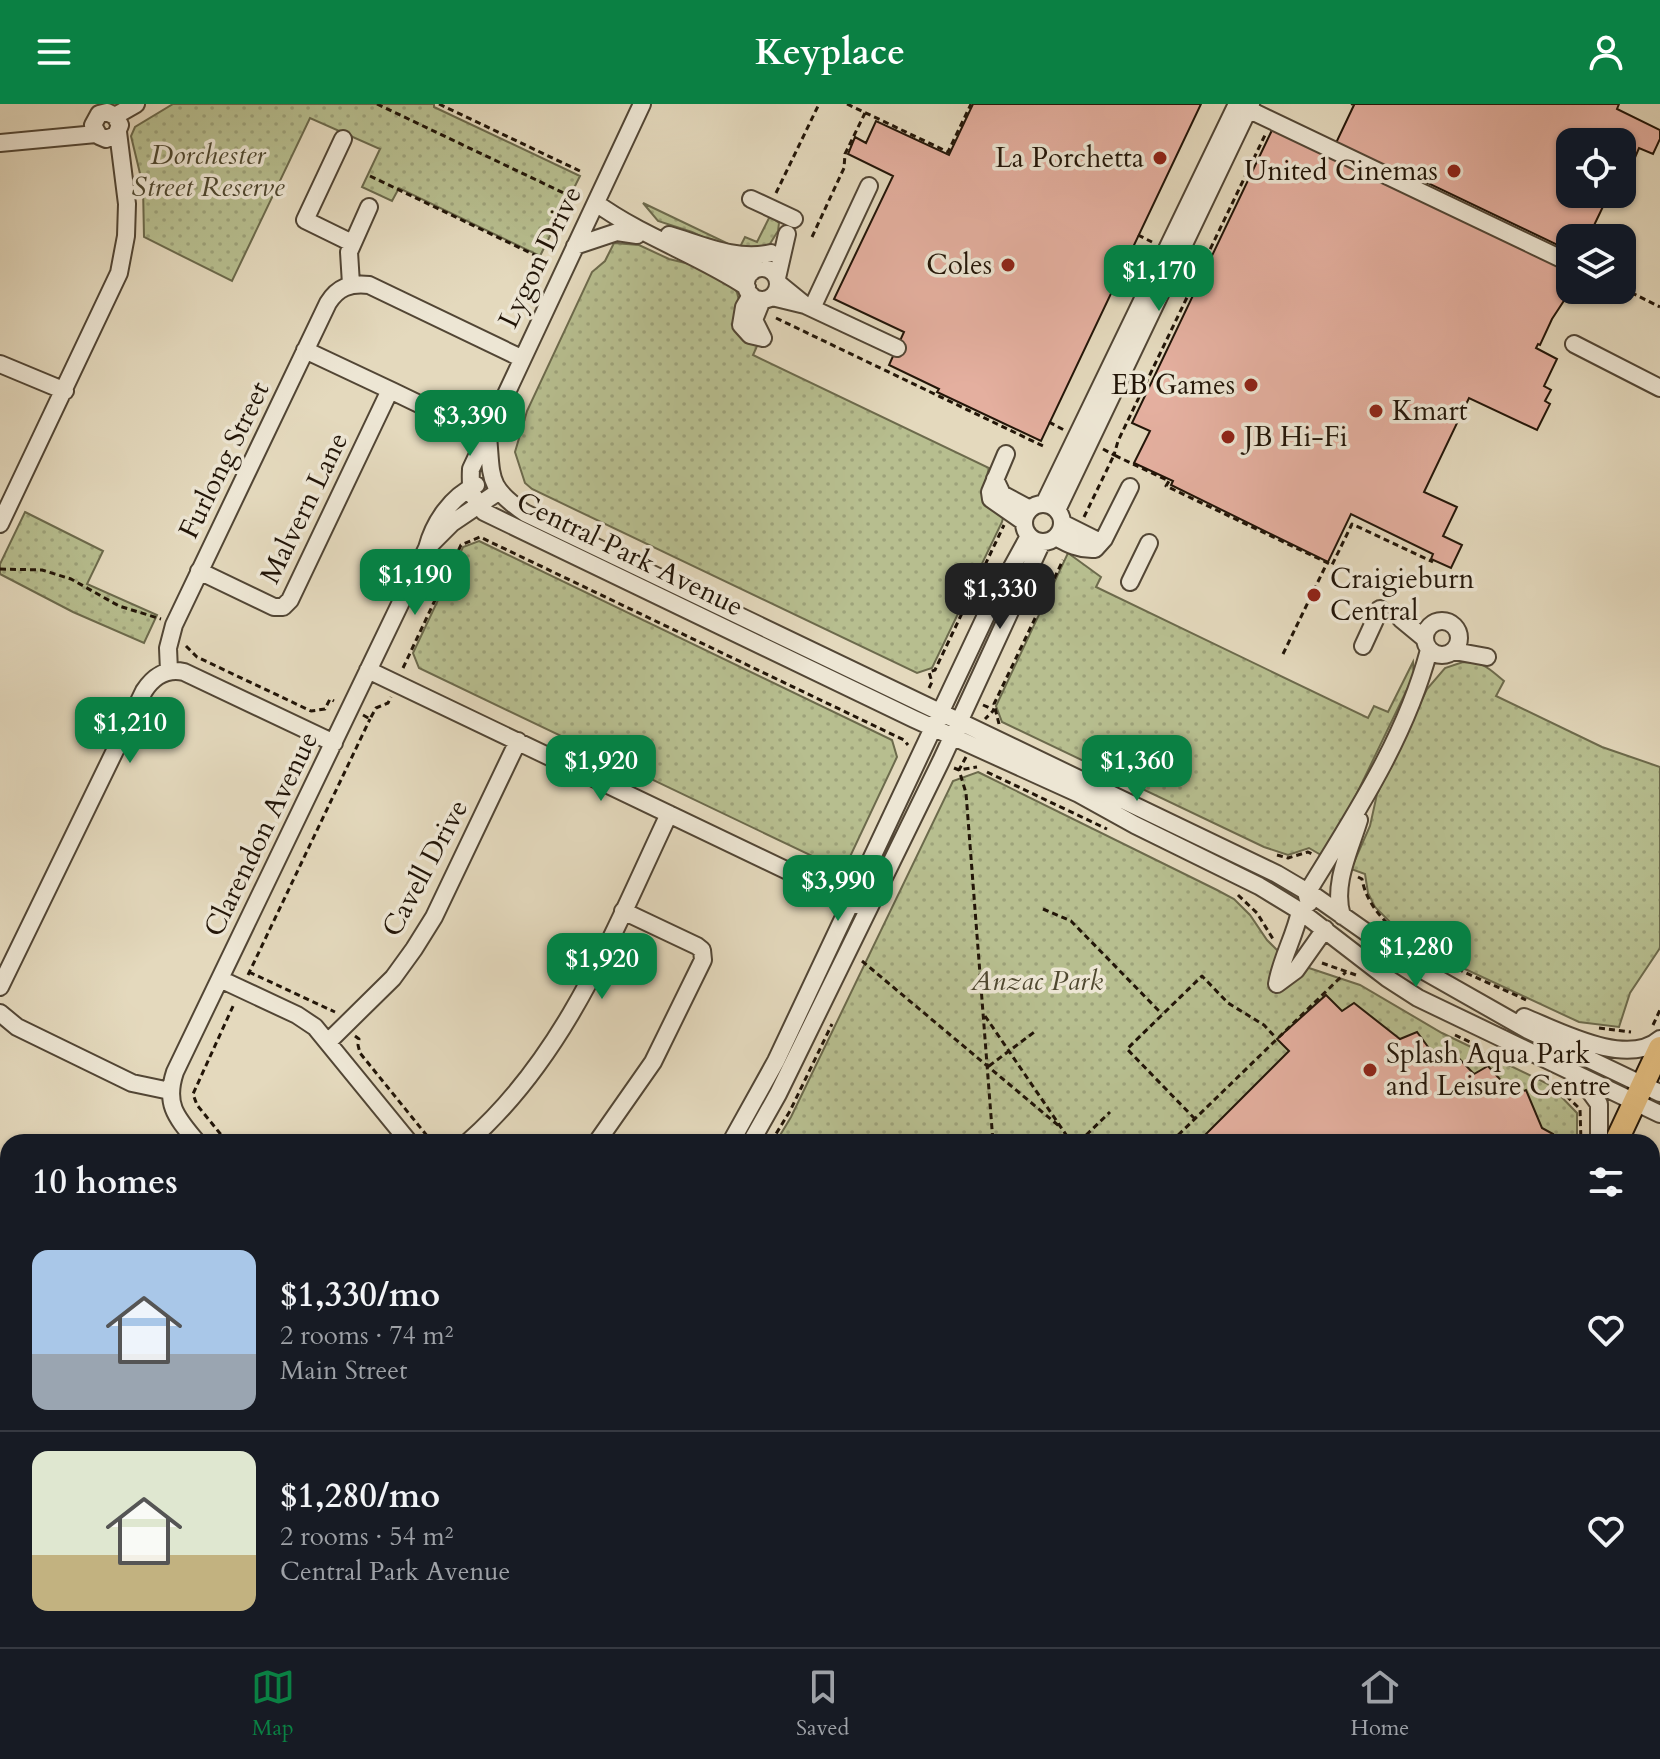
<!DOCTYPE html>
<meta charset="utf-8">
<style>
:root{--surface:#171b24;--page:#20242c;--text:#f1f3f6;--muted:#9ea1a6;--line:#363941;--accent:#0b8043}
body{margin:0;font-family:Cardo,serif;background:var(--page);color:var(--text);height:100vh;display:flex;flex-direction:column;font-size:30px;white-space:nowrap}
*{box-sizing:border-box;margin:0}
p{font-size:26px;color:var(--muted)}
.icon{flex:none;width:44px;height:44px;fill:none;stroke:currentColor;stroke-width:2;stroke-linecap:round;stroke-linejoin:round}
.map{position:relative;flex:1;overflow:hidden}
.sheet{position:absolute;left:0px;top:1030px;width:1660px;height:514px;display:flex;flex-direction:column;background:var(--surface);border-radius:24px 24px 0 0;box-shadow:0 2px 6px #0004}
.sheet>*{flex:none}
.controls{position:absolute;left:1556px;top:24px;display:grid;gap:16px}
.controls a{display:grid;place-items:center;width:80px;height:80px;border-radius:16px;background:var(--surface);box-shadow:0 2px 6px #0004;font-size:40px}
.price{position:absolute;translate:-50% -68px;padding:0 18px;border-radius:16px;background:var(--accent);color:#fff;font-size:26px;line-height:52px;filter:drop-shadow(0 2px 4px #0008)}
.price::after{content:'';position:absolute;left:50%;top:48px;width:24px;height:18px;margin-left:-12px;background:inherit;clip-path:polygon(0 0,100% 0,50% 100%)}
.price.selected{background:#222;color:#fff}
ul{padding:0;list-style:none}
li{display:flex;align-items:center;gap:24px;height:200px;padding:0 32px}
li+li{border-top:2px solid var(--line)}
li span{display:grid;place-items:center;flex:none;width:224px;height:160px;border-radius:16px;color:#555}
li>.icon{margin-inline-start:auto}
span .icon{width:96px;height:96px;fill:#fffc;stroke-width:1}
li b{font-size:34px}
h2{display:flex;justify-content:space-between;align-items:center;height:96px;padding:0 32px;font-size:34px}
header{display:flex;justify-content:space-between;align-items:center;height:104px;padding:0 32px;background:var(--accent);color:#fff;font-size:36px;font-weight:700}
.tab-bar{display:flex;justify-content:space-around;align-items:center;height:112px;border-top:2px solid var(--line);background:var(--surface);font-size:22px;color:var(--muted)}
.tab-bar a{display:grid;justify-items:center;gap:4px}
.tab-bar .selected{color:var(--accent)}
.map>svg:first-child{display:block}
.grass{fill:url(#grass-dots);stroke:#6c6a4c;stroke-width:2}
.building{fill:#e4af9f;stroke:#221508;stroke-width:2}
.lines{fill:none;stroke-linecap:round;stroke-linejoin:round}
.minor-casing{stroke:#524635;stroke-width:20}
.major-casing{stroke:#221508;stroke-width:26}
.path{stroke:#221508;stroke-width:3;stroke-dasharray:6 4;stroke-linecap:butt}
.minor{stroke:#ede6d4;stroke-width:16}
.major{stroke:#e2bc7e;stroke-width:22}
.poi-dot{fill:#8f2418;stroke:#ede6d4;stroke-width:3}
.labels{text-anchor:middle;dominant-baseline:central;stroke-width:7;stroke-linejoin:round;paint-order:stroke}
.park-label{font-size:28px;font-style:italic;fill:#4f4830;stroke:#ede6d4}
.poi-label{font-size:28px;fill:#221508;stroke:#ede6d4;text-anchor:end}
.street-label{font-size:28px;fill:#221508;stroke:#ede6d4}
</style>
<header><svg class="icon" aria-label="menu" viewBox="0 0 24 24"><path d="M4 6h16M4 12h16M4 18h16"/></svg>Keyplace<svg class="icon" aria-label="person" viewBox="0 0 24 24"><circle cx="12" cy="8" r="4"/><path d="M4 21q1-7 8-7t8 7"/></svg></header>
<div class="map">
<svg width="1660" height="1543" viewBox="0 0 1660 1543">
<defs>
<pattern id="grass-dots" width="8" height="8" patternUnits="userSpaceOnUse" patternTransform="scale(2)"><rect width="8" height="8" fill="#b7be8f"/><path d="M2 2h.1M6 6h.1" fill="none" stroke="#9da27a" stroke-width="1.8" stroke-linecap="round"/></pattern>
</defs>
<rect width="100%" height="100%" fill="#e4d9bd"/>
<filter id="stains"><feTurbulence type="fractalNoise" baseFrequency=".0025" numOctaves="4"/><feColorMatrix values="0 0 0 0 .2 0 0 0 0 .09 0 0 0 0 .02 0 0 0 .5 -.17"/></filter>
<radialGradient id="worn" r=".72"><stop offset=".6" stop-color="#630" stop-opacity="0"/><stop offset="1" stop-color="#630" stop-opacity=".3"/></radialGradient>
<path class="grass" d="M173 0H434V3L580 72 540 152 399 84 392 97 362 83 380 45 310 14 232 177 144 133 143 82 131 32 135 23Z
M643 99 739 145 745 133 757 138 770 112 779 119 778 127 768 143 749 149 731 146 692 128 658 117Z
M614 139 639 141 669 155 702 163 734 182C751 212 714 220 758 240L753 251 989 364 982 390 989 403 1003 414 1002 418 932 564 917 569 532 385 525 379 515 348 527 307 592 168 605 157Z
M25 408 103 447 87 480 157 511 144 539 73 508 0 470V460Z
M479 437 892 636 897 653 848 757 833 762 419 564 413 549 463 443Z
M1068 449 1101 473 1096 483 1368 614 1374 602 1388 608 1413 558 1414 571 1334 737 1321 751 1309 744 1288 751 1264 743 1002 618 996 602Z
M1463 558C1485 558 1488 564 1504 577L1496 592 1602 643 1660 663V844L1630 889 1619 923 1579 918 1450 858 1393 821 1375 803 1368 789 1365 770 1351 765 1370 722 1377 690 1427 585 1445 564Z
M978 668 1217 786 1234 795 1250 811 1267 836 1280 849 1306 863 1360 881 1442 929 1550 981 1577 1009V1038H776L791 1013 953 677Z
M695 1536H1349L1346 1543H702Z"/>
<path class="building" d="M973 0H1201L1041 337 937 288 939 285 889 261 904 228 834 195 893 72 848 50 855 33 866 39 876 17 949 51Z
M1351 0H1619L1617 5 1660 26V35L1653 50 1639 44 1631 63 1623 60 1622 63V38H1570V90H1609L1588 134H1570V147L1405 68 1402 74 1335 41 1354 1Z
M1274 22 1570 165 1571 186 1552 215 1540 241 1538 240 1536 244 1557 255 1544 282 1551 286 1545 297 1550 300 1537 326 1469 294 1424 388 1457 403 1443 432 1462 441 1451 464 1431 455 1433 450 1351 410 1328 458 1171 381 1173 377 1134 359 1150 327 1132 319Z
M1326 891 1342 907 1354 899 1400 935 1417 928 1434 951 1447 942 1474 970 1488 962 1514 991 1526 986 1542 1024 1553 1030 1549 1038H1198L1289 947 1277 935Z
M1652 1451 1660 1453V1475L1652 1471Z
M1288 1536H1327L1324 1543H1285Z
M1491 1536H1515L1521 1539 1519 1543H1494L1489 1540Z"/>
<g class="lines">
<g class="minor-casing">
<path id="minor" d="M642 0 471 365C470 384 471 393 484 408L914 615 1079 690 1135 721 1259 782 1300 807 1387 874 1418 894 1660 1010
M1239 1 1570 159
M115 12 120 21 116 31 106 35 99 32 93 21 99 10 107 8 115 12 136 0
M343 35 305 116 352 139
M0 39 96 30
M751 95 794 115
M596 99C643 133 699 151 747 183
M669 131C703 141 736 157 771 149
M575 142 617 128 637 131
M714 152 752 168
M746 180a16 16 0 1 1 32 0a16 16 0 1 1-32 0Z
M777 174 787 130
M351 180 349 148 369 103
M751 191 744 203 741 221 750 231 763 234
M772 193 805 201 778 179
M762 196 754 216 763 234
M805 201 897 244
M812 204 869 82
M1574 240 1660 284
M0 260 65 287
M390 286 444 312
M488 332C492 375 487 383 525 409L1277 770 1316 793 1410 859 1528 926 1660 989
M1006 350 990 388 991 395 1024 418
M995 375 1002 390 1030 405
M1044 400 1237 0
M1024 419a19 19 0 1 1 38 0a19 19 0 1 1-38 0Z
M1057 406 1251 0
M1062 419 1096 436 1104 435
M0 420 119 169 126 132 127 100 118 28
M1056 433C1068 440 1080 446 1095 445L1104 435 1130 383
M430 441 452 419 498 388
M199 467 274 503H283L290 496 390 286 305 246
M1130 478 1149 439
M1401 515 1424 534
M1425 534a17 17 0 1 1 34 0a17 17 0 1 1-34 0Z
M1363 542 1380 505
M1454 547 1487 553
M368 566 861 802
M169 567 168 544 174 521 328 199C338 183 350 179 369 181L521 254
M1309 799 1307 792 1310 784C1356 709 1406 633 1429 546
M1342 812C1332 781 1350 746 1359 716
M220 875 297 911 315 923 409 1038
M1277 880C1281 855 1295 832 1300 807
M1277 880 1296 866 1325 825
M0 883 144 587C153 573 166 564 184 568L334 639
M0 909 17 923 132 979 170 987
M1524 913C1559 927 1627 964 1660 935
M328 938 393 874 414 845 434 813 518 637
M1583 978 1599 1000V1038
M197 1038C177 1014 164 1001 175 968L427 444C434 418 451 393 476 381
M468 1038C567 951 614 826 669 710
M597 1038 653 958 703 856 702 846 697 842 623 807
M731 1038 776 957 990 503 1029 432
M751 1038 778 990 941 657 1042 438
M0 1141 8 1146
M1652 1351 1660 1352
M0 1387 8 1383
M0 1465 8 1459
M0 1478 8 1473
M1652 1489 1660 1493
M91 1536 97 1543
M347 1536 353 1543
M620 1536 627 1543
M1559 1543 1563 1536"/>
</g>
<g class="major-casing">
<path id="major" d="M1616 1038 1660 944
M1652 1115 1660 1099
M1373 1543 1376 1536
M1443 1543 1446 1536"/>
</g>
<path class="path" d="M377 0 570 92
M439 0 582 68
M847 0 948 48 971 0
M370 72 541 154
M776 89 819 0
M1138 131 1152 138
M812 133 844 64 845 50 865 9
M1622 184 1660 203
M776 214 1043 342
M1049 318 1064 326
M1103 345 1114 351 1118 337 1266 29
M1084 413 1114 351 1169 377 1166 382 1332 461 1352 420 1433 458
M0 465 42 466 71 475 119 502 161 515
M186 542 197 553 311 607 325 605 330 595 334 597
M1283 550 1327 459
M403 564 461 441 480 433 904 636 908 641
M929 584 932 578 929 568 935 566 1004 421
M983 601 994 606 985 615
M363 611 370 615 376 604 388 599 391 593
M999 620 994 600 1063 456
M966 653 959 666 966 689 993 1038
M954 664 959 666 977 663
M987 668 1107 725
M1277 751 1288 754 1308 748 1312 750
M1358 773 1362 775C1373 838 1475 871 1526 896
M1238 791 1257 809 1273 835
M1043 805 1071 817 1162 910
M862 857 1059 1022
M1322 859 1356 871
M249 868 335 908
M248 871 370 615
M985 912 1071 1038
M1653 921 1660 906
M1599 924 1631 928
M1455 931 1470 938
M355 932 359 935 358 941 360 949 428 1033 436 1037 449 1032 452 1035
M989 962 1037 926
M1552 978 1580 1005 1581 1038
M1195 1015 1127 945 1202 872 1228 899 1264 921 1276 934
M227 1038 197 1001 193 990 234 900
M771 1038 790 1007 832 920
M1079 1038 1110 1008
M1171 1038 1346 868
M1652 1152 1660 1135
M0 1410 8 1406
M0 1498 8 1493
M595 1536 602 1543
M709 1536 716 1543
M892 1536 907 1543
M881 1543 884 1536
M937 1543 940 1536
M1282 1543 1285 1536
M1334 1543 1337 1536"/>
<use href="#minor" class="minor"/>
<use href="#major" class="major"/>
</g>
<g class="poi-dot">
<circle cx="1160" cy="54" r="8"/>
<circle cx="1454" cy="67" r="8"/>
<circle cx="1008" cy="161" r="8"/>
<circle cx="1251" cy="281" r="8"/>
<circle cx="1376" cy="307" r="8"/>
<circle cx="1228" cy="333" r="8"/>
<circle cx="1314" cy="491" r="8"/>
<circle cx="1370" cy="966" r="8"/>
</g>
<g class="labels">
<g class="park-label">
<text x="208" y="51">Dorchester<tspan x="208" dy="32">Street Reserve</tspan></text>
<text x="1037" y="877">Anzac Park</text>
</g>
<g class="poi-label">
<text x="1144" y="54">La Porchetta</text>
<text x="1438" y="67">United Cinemas</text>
<text x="992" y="161">Coles</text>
<text x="1235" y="281">EB Games</text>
<text x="1392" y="307" text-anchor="start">Kmart</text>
<text x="1244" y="333" text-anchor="start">JB Hi-Fi</text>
<text x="1330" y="475" text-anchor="start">Craigieburn<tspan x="1330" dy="32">Central</tspan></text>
<text x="1386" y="950" text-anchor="start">Splash Aqua Park<tspan x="1386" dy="32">and Leisure Centre</tspan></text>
</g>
<g class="street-label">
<text transform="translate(540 153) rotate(-64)">Lygon Drive</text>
<text transform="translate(224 356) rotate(-64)">Furlong Street</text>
<text transform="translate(304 404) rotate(-64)">Malvern Lane</text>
<text transform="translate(630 450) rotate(26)">Central Park Avenue</text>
<text transform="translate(261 730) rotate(-64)">Clarendon Avenue</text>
<text transform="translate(425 764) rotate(-62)">Cavell Drive</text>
</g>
</g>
<rect width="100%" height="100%" filter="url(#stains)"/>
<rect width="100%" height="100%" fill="url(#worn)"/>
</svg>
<div class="controls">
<a><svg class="icon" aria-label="locate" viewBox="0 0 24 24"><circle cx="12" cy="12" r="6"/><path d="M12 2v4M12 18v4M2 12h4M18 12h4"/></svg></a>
<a><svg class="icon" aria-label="layers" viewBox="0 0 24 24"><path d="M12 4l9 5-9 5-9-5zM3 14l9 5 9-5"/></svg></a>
</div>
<b class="price" style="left:1159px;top:209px">$1,170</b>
<b class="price" style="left:470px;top:354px">$3,390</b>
<b class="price" style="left:415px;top:513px">$1,190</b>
<b class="price selected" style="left:1000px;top:527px">$1,330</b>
<b class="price" style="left:130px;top:661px">$1,210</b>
<b class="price" style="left:601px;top:699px">$1,920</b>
<b class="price" style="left:1137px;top:699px">$1,360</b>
<b class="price" style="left:838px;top:819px">$3,990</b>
<b class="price" style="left:1416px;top:885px">$1,280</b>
<b class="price" style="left:602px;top:897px">$1,920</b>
<section class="sheet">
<h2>10 homes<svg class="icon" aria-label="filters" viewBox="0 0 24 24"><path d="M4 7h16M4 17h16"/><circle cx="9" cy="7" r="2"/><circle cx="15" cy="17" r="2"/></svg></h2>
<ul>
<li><span style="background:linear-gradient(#a9c7e8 65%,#9aa5b1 0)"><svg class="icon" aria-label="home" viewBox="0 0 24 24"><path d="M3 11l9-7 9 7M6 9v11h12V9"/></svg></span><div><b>$1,330/mo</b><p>2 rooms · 74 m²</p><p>Main Street</p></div><svg class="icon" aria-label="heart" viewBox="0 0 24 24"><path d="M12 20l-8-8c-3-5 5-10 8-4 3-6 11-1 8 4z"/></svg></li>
<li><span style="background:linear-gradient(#dfe7d0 65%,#c2b280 0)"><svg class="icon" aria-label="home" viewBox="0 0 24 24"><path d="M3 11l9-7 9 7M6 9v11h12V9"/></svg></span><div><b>$1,280/mo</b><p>2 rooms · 54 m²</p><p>Central Park Avenue</p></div><svg class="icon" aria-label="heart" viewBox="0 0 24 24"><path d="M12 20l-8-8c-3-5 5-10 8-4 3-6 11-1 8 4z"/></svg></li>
</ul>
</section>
</div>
<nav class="tab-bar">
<a class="selected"><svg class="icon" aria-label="map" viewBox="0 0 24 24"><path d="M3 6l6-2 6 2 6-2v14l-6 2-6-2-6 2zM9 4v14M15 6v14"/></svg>Map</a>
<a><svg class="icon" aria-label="saved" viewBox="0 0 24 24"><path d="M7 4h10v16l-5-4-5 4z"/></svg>Saved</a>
<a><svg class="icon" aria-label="home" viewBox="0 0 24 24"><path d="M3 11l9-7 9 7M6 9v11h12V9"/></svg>Home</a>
</nav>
